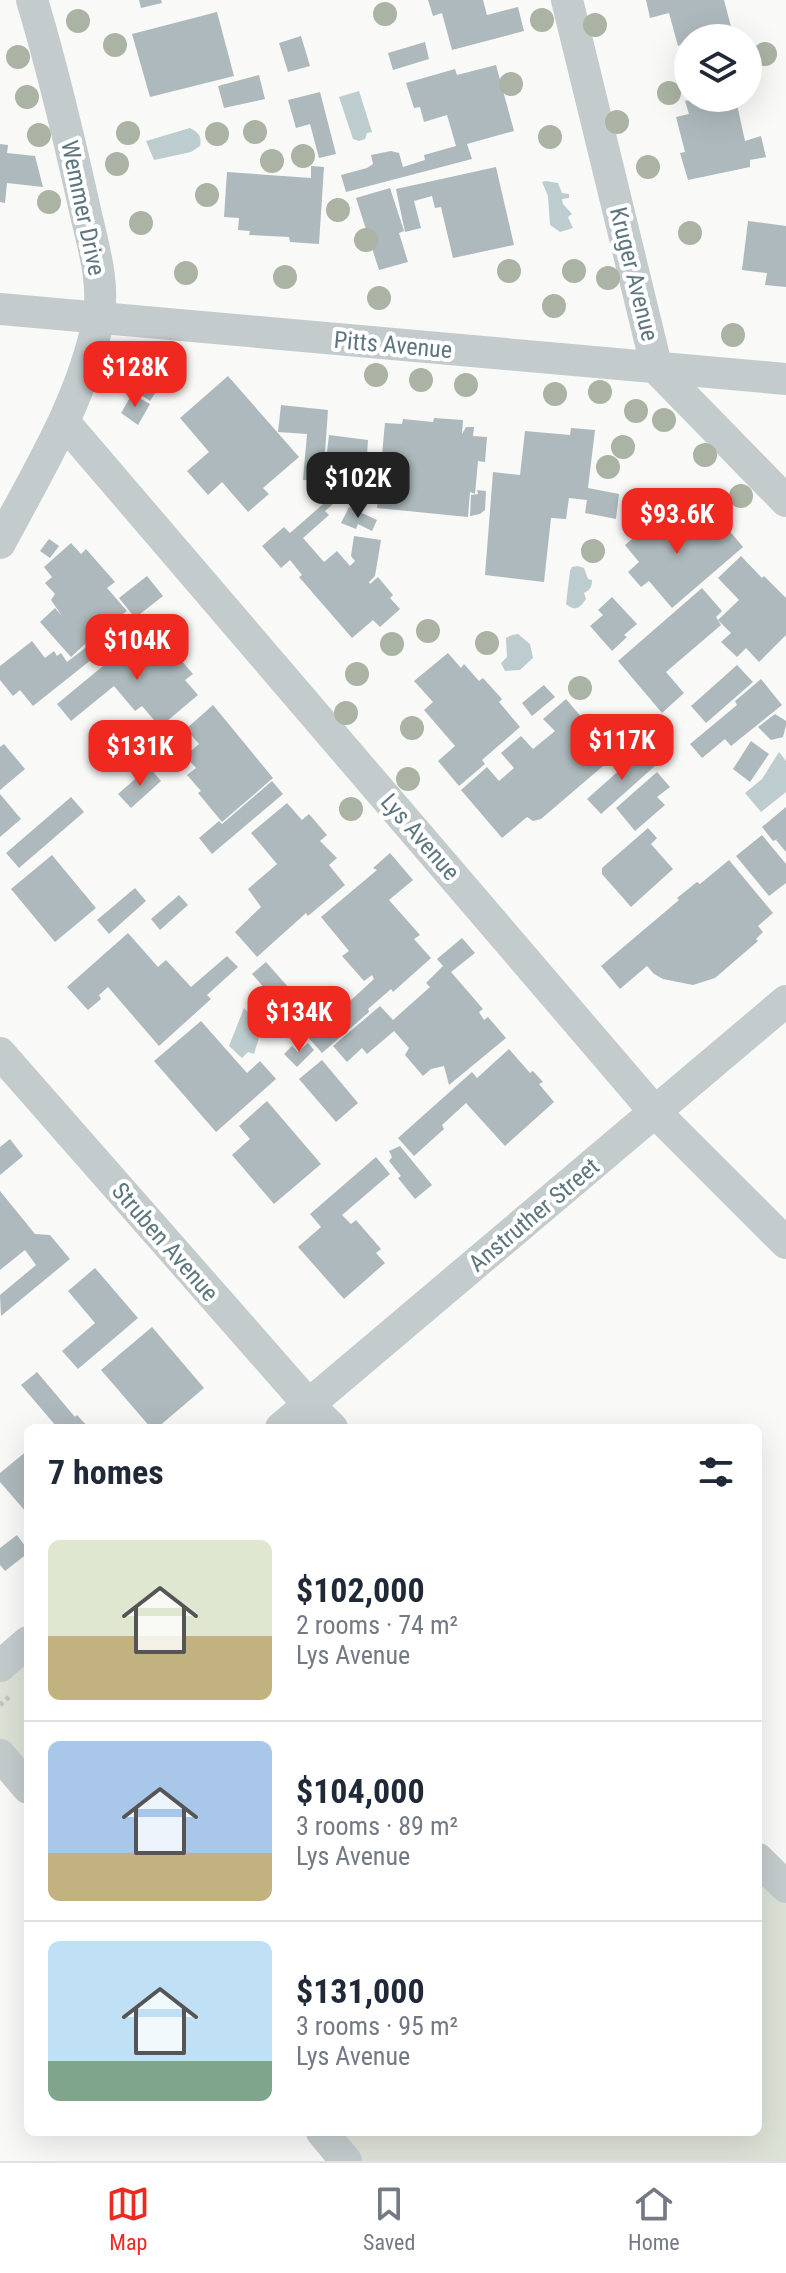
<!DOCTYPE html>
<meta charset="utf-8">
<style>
:root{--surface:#fff;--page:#f6f6f7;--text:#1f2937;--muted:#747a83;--line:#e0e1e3;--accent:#f02920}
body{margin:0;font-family:"Roboto Condensed",sans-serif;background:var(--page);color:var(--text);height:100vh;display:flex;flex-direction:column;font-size:30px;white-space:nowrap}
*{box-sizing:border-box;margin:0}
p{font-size:26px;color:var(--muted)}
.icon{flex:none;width:44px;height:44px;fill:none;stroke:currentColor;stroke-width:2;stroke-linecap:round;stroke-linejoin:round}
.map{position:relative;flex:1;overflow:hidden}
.details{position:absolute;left:24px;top:1424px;width:738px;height:712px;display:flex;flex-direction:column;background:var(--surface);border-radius:12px;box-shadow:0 8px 32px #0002}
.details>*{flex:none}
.controls{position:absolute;left:674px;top:24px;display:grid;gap:16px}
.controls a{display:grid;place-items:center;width:88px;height:88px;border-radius:50%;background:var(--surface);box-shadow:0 8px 32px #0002;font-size:40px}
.price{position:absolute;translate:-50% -68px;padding:0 18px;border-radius:16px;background:var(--accent);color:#fff;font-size:26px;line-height:52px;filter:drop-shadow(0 2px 4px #0008)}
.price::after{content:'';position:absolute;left:50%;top:48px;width:24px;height:18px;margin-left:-12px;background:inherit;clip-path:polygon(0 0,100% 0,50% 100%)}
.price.current{background:#222;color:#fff}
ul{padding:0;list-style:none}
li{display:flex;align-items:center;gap:24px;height:200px;padding:0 24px}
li+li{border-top:2px solid var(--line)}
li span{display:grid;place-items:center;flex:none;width:224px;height:160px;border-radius:12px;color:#555}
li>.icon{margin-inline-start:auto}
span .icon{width:96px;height:96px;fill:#fffc;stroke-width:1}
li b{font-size:34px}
h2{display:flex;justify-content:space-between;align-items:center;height:96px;padding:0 24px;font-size:34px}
.menu{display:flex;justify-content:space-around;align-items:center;height:112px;border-top:2px solid var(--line);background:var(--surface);font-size:22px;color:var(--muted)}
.menu a{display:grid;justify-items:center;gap:4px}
.menu .current{color:var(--accent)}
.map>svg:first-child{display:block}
.green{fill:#dde2d7}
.water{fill:#bdcdcf}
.building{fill:#adb9bc}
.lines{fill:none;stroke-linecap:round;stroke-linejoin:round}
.path{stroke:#c0c4c5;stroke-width:5;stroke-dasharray:4 4;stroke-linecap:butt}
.street{stroke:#c4cbcd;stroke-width:32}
.tree{fill:#abb3a4}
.labels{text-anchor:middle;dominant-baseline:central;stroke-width:8;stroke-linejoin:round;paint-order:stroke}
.street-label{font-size:24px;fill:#5e767e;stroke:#fff}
</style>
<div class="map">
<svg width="786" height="2161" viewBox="0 0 786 2161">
<rect width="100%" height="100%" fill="#f9f9f7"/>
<path class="green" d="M28 1661V1772L0 1739V1679Z
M758 1874 786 1902V2161H360L336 2132H758Z"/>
<path class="water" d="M359 91 372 132 367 133 365 139 359 141 353 139 339 97Z
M190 128C199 133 202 136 200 146L191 152 154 160 146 141Z
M546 181 558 183 562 193 569 194V198L562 199 563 204 572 214 568 217 573 228 560 232 550 225 548 196 542 182Z
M578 566 584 568 588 579 592 580C592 587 590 590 584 593L586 599C580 608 575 612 566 604L570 571 572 567Z
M518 634 530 644 533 658 520 670 505 671 501 663 507 657 506 638 512 635Z
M779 752 786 761V792L761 812 745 793 762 779Z
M244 1008 262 1028 254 1054 248 1052 242 1058 229 1046Z"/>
<path class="building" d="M139 0H161L162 3 141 8Z
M428 0H483L487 15 518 7 524 31 452 50 442 13 433 16Z
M646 0H724L734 38H688L687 64 682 44 678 46 669 13 650 18Z
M217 12 234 76 150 97 132 34Z
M301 36 310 66 288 72 279 43Z
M425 42 429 59 393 70 388 53Z
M496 65 514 131 467 144 472 159 346 192 341 175 367 168 373 164 371 155 391 151 399 153 403 167 425 160 424 155 456 146 447 115 424 122 420 107 414 108 406 83 455 69 457 75Z
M259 75 265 99 224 108 218 86Z
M320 92 336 154 319 158 310 124 296 128 288 100Z
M697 98H716L717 103 736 100 745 141 761 136 766 157 750 160V167L688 180 680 153 685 152 676 117 689 114 685 101Z
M0 144 8 145 7 153 35 156 43 187 7 183 5 203 0 202Z
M311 166 324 167 319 244 290 242 289 237 249 235 250 231 238 230 239 218 224 217 227 172 311 178Z
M496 167 514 245 453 258 441 207 435 208 432 196 414 201 421 228 405 232 396 189Z
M390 188 404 231 399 233 408 262 379 270 356 198Z
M748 221 786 226V287L765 285 767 273 742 270Z
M146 370 163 381 150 401 134 390Z
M228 376 299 457 263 488 269 494 248 512 222 482 208 495 187 471 209 452 180 418Z
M132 394 150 404 138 425 121 413Z
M281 405 328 410 323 481 303 480 307 434 278 432Z
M434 418 463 420 462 434 466 427H474L473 436 487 437 485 462 478 461 475 494 470 492 468 517 377 508 385 423 402 424 403 419 433 422Z
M571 428 595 430 588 488 619 494 616 519 585 513 587 500 569 498 566 519 551 518 544 582 485 575 493 472 520 475 525 431 570 435Z
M329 435 368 440 364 501 322 493Z
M477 490 486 491 485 510 480 514 470 516 471 495 478 494Z
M330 498 334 503 325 511 329 515 303 538 324 562 337 551 350 566 355 561 351 556 354 536 381 540 375 576 369 582 370 584 378 577 393 595 390 598 400 609 380 627 373 620 352 638 299 577 302 575 290 560 281 568 262 546 284 527 290 533Z
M349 507 377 520 372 531 358 524 356 529 341 523Z
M641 509 654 524 668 513 691 540 698 534 703 540 723 523 743 547 672 608 649 581 641 587 628 572 639 562 625 545 638 534 627 522Z
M49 539 59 546 50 558 40 551Z
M71 543 81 554 86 549 115 582 107 588 127 611 123 614 131 624 107 646 96 634 71 657 40 622 55 608 62 616 51 600 55 594 45 583 52 577 44 567Z
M741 556 762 578 764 576 786 598V635L759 662 746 648 737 657 721 642 731 633 718 620 739 600 718 578Z
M147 576 163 596 135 618 119 598Z
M702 588 722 611 716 617 721 625 666 672 684 693 662 713 618 661Z
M612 597 637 624 624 635 627 637 612 651 590 626 603 615 598 610Z
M127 636 143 656 163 639 193 674 185 680 198 695 160 727 142 706 135 711 114 686 71 721 57 704 103 666 98 659Z
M32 641 45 658 54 651 57 656 61 653 67 662 93 642 101 652 33 706 20 690 13 696 0 680V666Z
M448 653 461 668 464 664 479 681 483 678 502 699 499 702 520 727 482 760 485 764 459 786 438 761 455 746 424 710 433 702 414 681Z
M737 665 753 682 706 723 691 706Z
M761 679 782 705 731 746 725 739 702 758 690 744 737 705 735 701Z
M544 685 555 697 532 716 522 703Z
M566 699 599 738 588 748 603 766 541 819 533 821 527 817 502 838 461 790 487 767 499 781 514 768 501 753 521 736 533 749 555 731 543 719Z
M213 705 273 778 222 822 198 793 201 791 187 775 196 768 185 756 199 744 186 729Z
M775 714 786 721V725L783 737 771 740 758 727Z
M751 741 769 754 750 782 733 769Z
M4 744 25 769 0 790V747Z
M642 750 656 765 601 814 587 799Z
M149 767 161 781 131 808 118 794Z
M657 772 670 787 657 797 665 805 635 831 616 808Z
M272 781 283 794 212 854 199 838 219 821 222 824Z
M0 794 21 819 0 837Z
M71 797 84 812 19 868 6 853Z
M287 803 302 820 309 814 327 835 320 841 337 858 329 865 345 885 308 916 306 913 257 957 235 932 261 907 248 889 277 864 251 833Z
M786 807V852L776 840 780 838 773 841 762 827Z
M648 828 657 838 651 844 673 869 631 907 602 874V868Z
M762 835 786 864V883L769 896 736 856Z
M390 853 413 880 389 900 420 935 414 939 431 958 393 992 391 989 368 1009 369 1012 322 1053 252 974 266 962 319 1022 326 1017 319 1002 337 986 350 1001 374 979 372 975 364 981 342 956 349 951 321 917 377 870 373 868Z
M52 855 96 908 55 942 11 889Z
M729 860 773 913 758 926 763 932 756 939 758 941 715 978 693 985 663 979 654 974 647 966 620 989 601 966 679 900 677 898 697 882 700 884Z
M135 888 146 901 109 934 97 920Z
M179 895 188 905 160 930 151 919Z
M128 933 158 967 166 960 191 987 227 956 238 967 207 995 211 999 159 1046 108 987 99 995 101 999 88 1010 67 987Z
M462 938 475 953 451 972 483 1009 479 1012 484 1020 488 1017 506 1038 449 1085 444 1066 431 1069 423 1076 405 1055 409 1048 394 1031 367 1054 362 1048 347 1062 333 1046 380 1006 393 1020 430 987 426 983 443 966 437 959Z
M201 1021 247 1073 260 1061 276 1079 216 1132 154 1061Z
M308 1043 314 1050 297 1067 284 1054 292 1046 298 1052Z
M509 1049 530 1073 533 1071 543 1082 539 1084 554 1102 505 1146 466 1103 442 1125 444 1129 414 1156 398 1138 472 1072 477 1078Z
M322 1060 358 1103 336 1122 299 1079Z
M267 1101 321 1164 274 1204 232 1155 250 1139 239 1126Z
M10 1139 23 1156 0 1175V1147Z
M400 1146 432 1185 415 1199 398 1178 401 1176 389 1161 392 1157 389 1151Z
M376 1157 390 1174 342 1215 351 1224 356 1220 381 1249 376 1253 385 1263 344 1299 298 1247 321 1227 310 1214Z
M0 1191 35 1234 50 1235 70 1259 1 1316 0 1295 36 1265 25 1250 0 1270Z
M95 1268 138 1318 78 1369 62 1351 95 1323 68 1291Z
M152 1327 204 1388 157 1428H151L101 1370Z
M37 1372 75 1417 77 1415 89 1428H54L56 1426 21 1385Z
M28 1450V1510L26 1512 0 1482V1473Z
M17 1535 28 1550V1553L5 1571 0 1565V1548Z"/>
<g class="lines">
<path class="path" d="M0 1705 9 1697"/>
<path class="street" d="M567 0 657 369 786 501
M0 309 786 379
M64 422 655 1112 786 1243
M0 543C38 471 82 401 98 321 106 281 91 240 83 201 68 134 52 66 32 0
M0 1053 309 1405 332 1428
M281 1428 786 1001
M0 1666 28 1642
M0 1755 28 1788
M758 1859 786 1887
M322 2132 346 2161"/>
</g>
<g class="tree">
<circle cx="385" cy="14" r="12"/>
<circle cx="542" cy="20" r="12"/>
<circle cx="78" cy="21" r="12"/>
<circle cx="595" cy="25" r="12"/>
<circle cx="115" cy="45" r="12"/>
<circle cx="765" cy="54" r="12"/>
<circle cx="18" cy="57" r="12"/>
<circle cx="511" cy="84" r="12"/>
<circle cx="669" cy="93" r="12"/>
<circle cx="27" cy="97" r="12"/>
<circle cx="617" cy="122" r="12"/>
<circle cx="255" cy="132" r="12"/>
<circle cx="128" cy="133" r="12"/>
<circle cx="217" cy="134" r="12"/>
<circle cx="39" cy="135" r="12"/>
<circle cx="550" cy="137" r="12"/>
<circle cx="303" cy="156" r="12"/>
<circle cx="272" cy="161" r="12"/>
<circle cx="117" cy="164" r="12"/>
<circle cx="648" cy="167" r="12"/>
<circle cx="207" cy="195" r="12"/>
<circle cx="49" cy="202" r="12"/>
<circle cx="338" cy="210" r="12"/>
<circle cx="141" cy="223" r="12"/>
<circle cx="690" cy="233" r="12"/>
<circle cx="366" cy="240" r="12"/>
<circle cx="509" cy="271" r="12"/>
<circle cx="574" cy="271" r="12"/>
<circle cx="186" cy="273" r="12"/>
<circle cx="285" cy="277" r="12"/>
<circle cx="608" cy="278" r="12"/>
<circle cx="379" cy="298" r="12"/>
<circle cx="554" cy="306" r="12"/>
<circle cx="733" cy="335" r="12"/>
<circle cx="376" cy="375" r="12"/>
<circle cx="421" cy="380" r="12"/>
<circle cx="466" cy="385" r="12"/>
<circle cx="600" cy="392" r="12"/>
<circle cx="555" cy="394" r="12"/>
<circle cx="636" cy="411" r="12"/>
<circle cx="664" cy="420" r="12"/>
<circle cx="623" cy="447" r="12"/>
<circle cx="705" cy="455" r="12"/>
<circle cx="608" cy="467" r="12"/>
<circle cx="741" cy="496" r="12"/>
<circle cx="593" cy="551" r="12"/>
<circle cx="428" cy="631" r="12"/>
<circle cx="487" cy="643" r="12"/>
<circle cx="392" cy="644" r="12"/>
<circle cx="357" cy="674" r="12"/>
<circle cx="580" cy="688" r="12"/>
<circle cx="346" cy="713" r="12"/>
<circle cx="412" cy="728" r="12"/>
<circle cx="408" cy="779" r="12"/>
<circle cx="351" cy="809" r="12"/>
</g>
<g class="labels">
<g class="street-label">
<text transform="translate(83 208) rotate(78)">Wemmer Drive</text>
<text transform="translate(634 274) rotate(76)">Kruger Avenue</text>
<text transform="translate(393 345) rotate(5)">Pitts Avenue</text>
<text transform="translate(420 837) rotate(49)">Lys Avenue</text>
<text transform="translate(534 1215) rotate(-40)">Anstruther Street</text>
<text transform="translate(165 1242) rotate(49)">Struben Avenue</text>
</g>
</g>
</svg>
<div class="controls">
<a><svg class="icon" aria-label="layers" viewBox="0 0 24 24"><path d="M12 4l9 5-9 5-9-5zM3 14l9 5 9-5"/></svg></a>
</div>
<b class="price" style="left:135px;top:409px">$128K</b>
<b class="price current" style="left:358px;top:520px">$102K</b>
<b class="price" style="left:677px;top:556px">$93.6K</b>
<b class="price" style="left:137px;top:682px">$104K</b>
<b class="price" style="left:622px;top:782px">$117K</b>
<b class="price" style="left:140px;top:788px">$131K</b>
<b class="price" style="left:299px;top:1054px">$134K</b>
<section class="details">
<h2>7 homes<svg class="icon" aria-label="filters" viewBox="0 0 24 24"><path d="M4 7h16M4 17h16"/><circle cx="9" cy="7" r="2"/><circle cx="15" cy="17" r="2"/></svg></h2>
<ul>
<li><span style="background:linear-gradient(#dfe7d0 60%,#c2b280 0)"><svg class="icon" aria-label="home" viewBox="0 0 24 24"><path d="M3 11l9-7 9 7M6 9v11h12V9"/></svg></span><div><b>$102,000</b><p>2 rooms · 74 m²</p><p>Lys Avenue</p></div></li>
<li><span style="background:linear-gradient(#a9c7e8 70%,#c2b280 0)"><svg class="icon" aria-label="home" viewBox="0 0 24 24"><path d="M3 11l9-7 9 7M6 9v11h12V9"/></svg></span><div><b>$104,000</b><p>3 rooms · 89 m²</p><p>Lys Avenue</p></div></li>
<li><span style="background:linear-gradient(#bfe0f5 75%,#7fa58c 0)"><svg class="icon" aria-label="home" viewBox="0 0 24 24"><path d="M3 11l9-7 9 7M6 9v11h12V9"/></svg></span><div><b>$131,000</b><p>3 rooms · 95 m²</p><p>Lys Avenue</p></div></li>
</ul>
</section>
</div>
<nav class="menu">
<a class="current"><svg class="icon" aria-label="map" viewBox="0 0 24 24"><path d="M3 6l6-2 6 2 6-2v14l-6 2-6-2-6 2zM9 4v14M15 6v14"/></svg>Map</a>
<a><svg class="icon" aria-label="saved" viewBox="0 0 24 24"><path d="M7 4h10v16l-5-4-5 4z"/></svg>Saved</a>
<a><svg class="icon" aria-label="home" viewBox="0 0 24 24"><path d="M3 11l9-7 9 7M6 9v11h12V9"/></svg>Home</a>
</nav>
